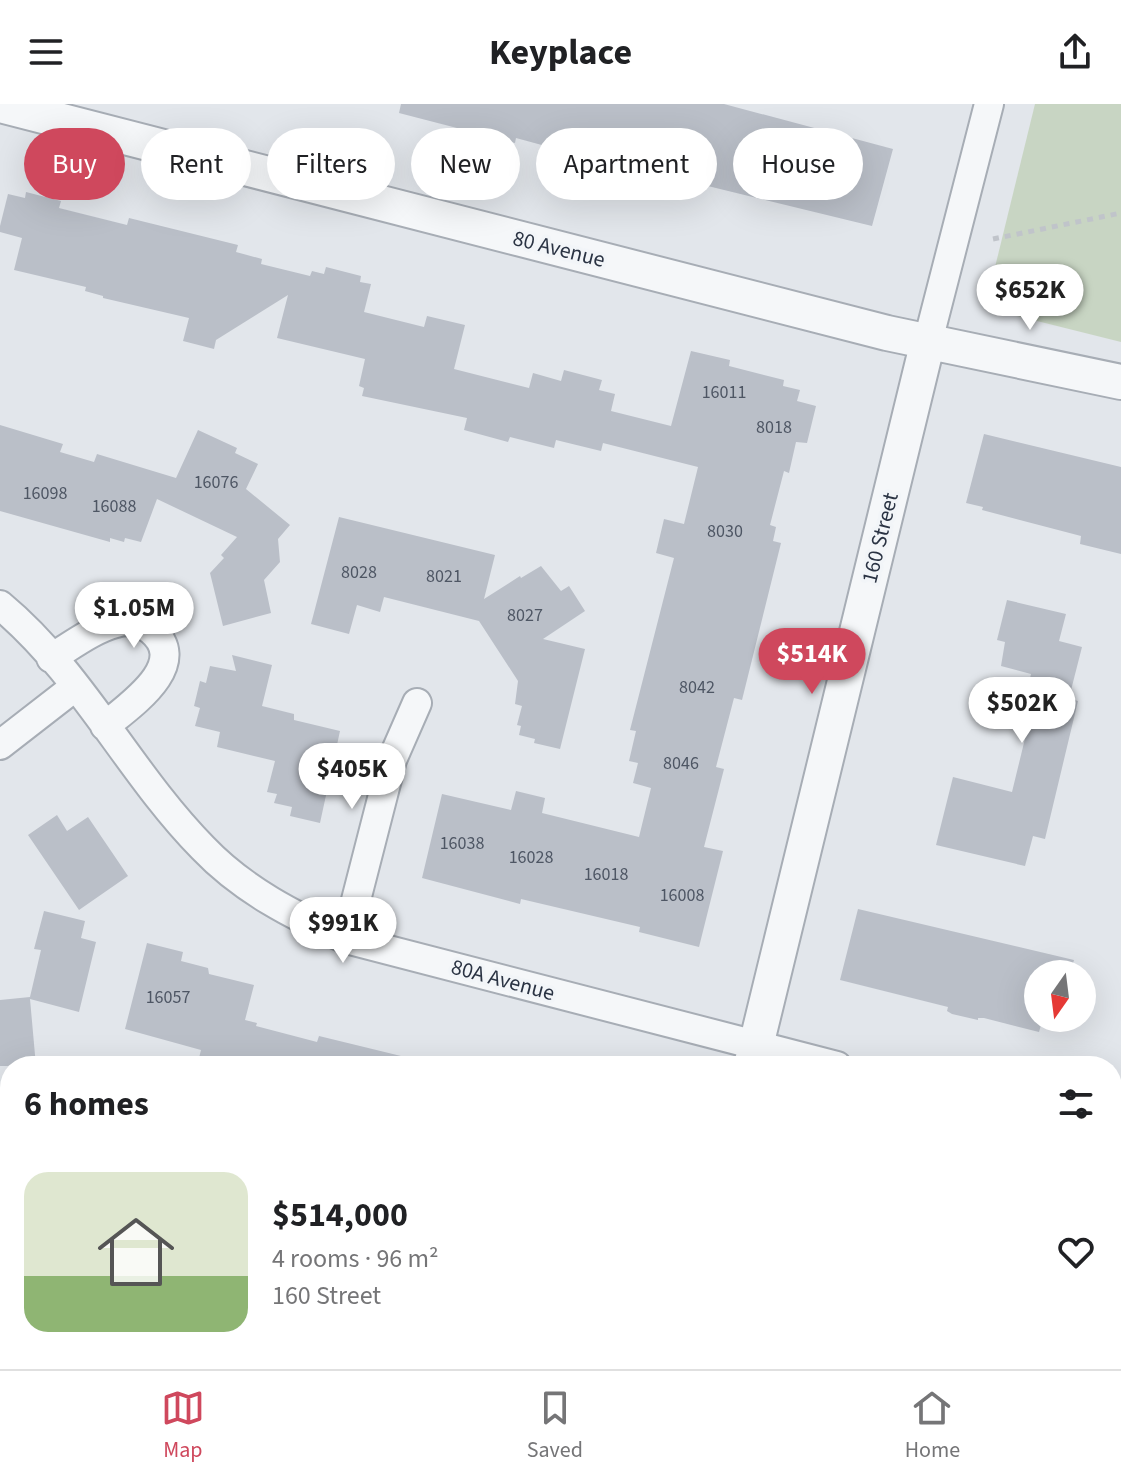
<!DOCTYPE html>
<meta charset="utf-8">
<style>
:root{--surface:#fff;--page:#f6f6f6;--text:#202124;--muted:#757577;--line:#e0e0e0;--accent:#cf485d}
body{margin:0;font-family:"Source Sans 3",sans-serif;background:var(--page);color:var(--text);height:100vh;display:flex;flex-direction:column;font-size:30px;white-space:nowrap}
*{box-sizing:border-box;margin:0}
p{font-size:26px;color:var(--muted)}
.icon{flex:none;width:44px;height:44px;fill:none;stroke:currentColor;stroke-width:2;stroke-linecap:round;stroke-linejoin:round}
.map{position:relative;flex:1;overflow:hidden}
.details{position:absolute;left:0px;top:952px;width:1122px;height:314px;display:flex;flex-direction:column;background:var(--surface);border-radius:32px 32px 0 0;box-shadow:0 8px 32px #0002}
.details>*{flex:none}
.banner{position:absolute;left:24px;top:24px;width:1074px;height:72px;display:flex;gap:16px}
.needle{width:52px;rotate:194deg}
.tools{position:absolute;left:1024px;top:856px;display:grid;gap:16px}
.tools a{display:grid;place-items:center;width:72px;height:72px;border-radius:50%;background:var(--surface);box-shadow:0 8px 32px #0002;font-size:40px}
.price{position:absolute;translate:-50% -68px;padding:0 18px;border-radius:28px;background:#fff;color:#222;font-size:26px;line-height:52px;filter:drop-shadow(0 2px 4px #0008)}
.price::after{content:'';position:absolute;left:50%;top:48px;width:24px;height:18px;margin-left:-12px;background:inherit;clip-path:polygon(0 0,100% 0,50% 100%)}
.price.selected{background:var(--accent);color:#fff}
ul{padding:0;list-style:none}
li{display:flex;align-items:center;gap:24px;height:200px;padding:0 24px}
li span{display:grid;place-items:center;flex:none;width:224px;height:160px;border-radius:24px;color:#555}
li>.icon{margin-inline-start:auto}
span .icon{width:96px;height:96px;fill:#fffc;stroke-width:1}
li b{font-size:34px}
h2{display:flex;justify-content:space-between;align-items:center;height:96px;padding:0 24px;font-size:34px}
.pill{padding:0 28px;border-radius:36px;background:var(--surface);box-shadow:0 8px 32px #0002;font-size:28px;line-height:72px}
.pill.selected{background:var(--accent);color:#fff}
header{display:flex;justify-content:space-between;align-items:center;height:104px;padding:0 24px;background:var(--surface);font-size:36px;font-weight:700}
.tabs{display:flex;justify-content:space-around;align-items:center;height:112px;border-top:2px solid var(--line);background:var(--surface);font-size:22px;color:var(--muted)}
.tabs a{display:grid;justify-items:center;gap:4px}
.tabs .selected{color:var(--accent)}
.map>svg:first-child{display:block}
.green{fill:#c8d5c3}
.building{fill:#babfc8}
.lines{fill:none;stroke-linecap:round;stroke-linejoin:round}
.service-casing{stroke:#a7adb5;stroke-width:18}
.minor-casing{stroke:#a7adb5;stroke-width:32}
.tertiary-casing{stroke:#a7adb5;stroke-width:38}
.path{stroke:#c0c4ca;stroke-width:5;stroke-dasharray:6 6;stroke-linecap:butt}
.service{stroke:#f5f7f9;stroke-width:14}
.minor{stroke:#f5f7f9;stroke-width:28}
.tertiary{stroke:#f5f7f9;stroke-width:34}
.labels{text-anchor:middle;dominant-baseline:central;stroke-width:7;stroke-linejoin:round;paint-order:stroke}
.number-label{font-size:18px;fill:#4e5664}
.street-label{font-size:22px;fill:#2a3343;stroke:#f2f5f8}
</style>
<header><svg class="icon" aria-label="menu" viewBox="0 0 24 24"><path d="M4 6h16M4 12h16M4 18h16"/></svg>Keyplace<svg class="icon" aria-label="share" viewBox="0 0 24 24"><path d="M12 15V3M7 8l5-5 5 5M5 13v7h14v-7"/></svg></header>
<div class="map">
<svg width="1121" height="1265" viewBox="0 0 1121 1265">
<rect width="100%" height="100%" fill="#e2e6eb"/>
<path class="green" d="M1035 0H1121V238L985 204Z"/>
<path class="building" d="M401 0H724L893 45 872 122 671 73 672 67 610 52 608 59 516 34 515 39 399 9Z
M26 88 61 97 59 104 127 121 129 114 238 141 236 148 262 155 261 160 310 172 312 167 324 170 326 163 361 172 360 178 371 180 364 208 424 223 427 212 465 221 454 265 529 284 533 269 561 277 564 266 602 276 599 286 615 290 611 307 671 322 691 247 730 256 729 262 784 276 783 282 800 286 797 297 816 302 807 339 796 338 789 369 784 367 770 421 776 423 773 437 781 439 742 596 734 594 716 663 724 665 704 743 723 747 699 843 639 828 640 823 521 795 520 800 422 774 442 690 511 706 516 687 545 694 542 709 639 733 651 684 633 679 638 659 629 657 636 627 630 626 674 454 656 449 664 415 684 420 698 363 603 339 601 347 556 336 554 344 510 333 508 338 464 326 467 314 362 292 364 284 359 282 365 255 277 234 288 191 216 236 214 245 183 237 189 214 103 194V192L85 187 86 183 14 166 22 134 0 128V122L8 90 25 94Z
M0 321 63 340 60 348 94 358 97 350 176 374 198 326 237 344 235 349 258 360 246 385 290 421 278 435 280 458 264 476 271 509 223 522 210 469 224 454 221 451 237 433 157 395 141 438 125 434 124 438 110 434V438L0 407Z
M984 330 1121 363V450L1080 440 1081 432 982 406 983 403 966 399Z
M339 413 495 451 484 495 520 472 521 474 541 462 561 487 569 482 585 507 543 535 585 545 560 645 534 639 535 635 519 631 521 622 517 621 522 602 515 600 518 577 479 517 384 493 380 508 357 501 349 530 311 520Z
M1007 496 1066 510 1059 537 1082 543 1069 594 1078 597 1045 735 1033 732 1025 762 936 741 953 673 1012 688 1031 610 1022 608 1031 570 1001 562 1005 538 997 536Z
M232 551 272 561 262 602 294 610V616L340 627 320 719 290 712 292 703 274 699 277 690 267 688 275 657 217 643 220 628 195 622 200 604 194 602 200 577 206 579 210 562 236 567Z
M57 711 67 727 88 713 128 772 79 806 28 731Z
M858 805 1074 856 1070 870H1038V914H1059L1057 925 1041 921 1039 928 984 914H978V916L952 910 947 907 948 903 840 876Z
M44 807 85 817 81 834 96 838 79 908 30 895 36 962H0V896L30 893 41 846 34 845Z
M147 839 183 848 181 857 208 864 209 870 254 881 245 916 257 919 256 922 317 938 319 932 401 952 400 962H197L201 946 125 925Z"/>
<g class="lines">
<g class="service-casing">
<path id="service" d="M0 1188 10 1189
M318 1256 352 1265
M273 1265 275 1256
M455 1265 458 1256
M910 1265 940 1258 966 1265"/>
</g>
<g class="minor-casing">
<path id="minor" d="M928 237 989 0
M0 501C82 569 129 669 203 744 243 786 294 812 346 835L837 962
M51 554C71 542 93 525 116 519 128 515 141 518 151 526 192 560 129 602 105 622
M0 641 76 582
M346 835 392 656 417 599
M1112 1034 1121 1036"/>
</g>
<g class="tertiary-casing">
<path id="tertiary" d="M0 1 887 229 1121 278
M751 962 928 237
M671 1265 673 1256"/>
</g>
<path class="path" d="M993 135 1121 109"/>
<use href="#service" class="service"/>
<use href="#minor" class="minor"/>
<use href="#tertiary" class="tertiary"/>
</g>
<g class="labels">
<g class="number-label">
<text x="724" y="288">16011</text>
<text x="774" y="323">8018</text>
<text x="216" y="378">16076</text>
<text x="45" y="389">16098</text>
<text x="114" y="402">16088</text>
<text x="725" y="427">8030</text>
<text x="359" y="468">8028</text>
<text x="444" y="472">8021</text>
<text x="525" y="511">8027</text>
<text x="697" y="583">8042</text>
<text x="681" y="659">8046</text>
<text x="462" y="739">16038</text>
<text x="531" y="753">16028</text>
<text x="606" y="770">16018</text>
<text x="682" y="791">16008</text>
<text x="168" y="893">16057</text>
</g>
<g class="street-label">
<text transform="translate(559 145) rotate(14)">80 Avenue</text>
<text transform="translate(880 434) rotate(-76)">160 Street</text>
<text transform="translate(503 876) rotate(15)">80A Avenue</text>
</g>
</g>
</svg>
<div class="tools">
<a><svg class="needle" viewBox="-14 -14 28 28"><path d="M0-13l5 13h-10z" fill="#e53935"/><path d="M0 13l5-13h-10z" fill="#757577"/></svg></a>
</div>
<b class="price" style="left:1030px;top:228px">$652K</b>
<b class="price" style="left:134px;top:546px">$1.05M</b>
<b class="price selected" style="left:812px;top:592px">$514K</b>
<b class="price" style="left:1022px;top:641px">$502K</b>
<b class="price" style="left:352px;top:707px">$405K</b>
<b class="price" style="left:343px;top:861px">$991K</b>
<div class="banner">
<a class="pill selected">Buy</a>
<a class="pill">Rent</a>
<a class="pill">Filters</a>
<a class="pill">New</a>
<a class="pill">Apartment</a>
<a class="pill">House</a>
</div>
<section class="details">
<h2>6 homes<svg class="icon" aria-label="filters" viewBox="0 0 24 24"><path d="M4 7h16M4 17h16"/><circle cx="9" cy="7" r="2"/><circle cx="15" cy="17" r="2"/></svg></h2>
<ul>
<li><span style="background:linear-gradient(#dfe7d0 65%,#8fb573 0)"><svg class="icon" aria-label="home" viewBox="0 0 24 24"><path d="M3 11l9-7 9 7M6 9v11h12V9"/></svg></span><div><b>$514,000</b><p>4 rooms · 96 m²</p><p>160 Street</p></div><svg class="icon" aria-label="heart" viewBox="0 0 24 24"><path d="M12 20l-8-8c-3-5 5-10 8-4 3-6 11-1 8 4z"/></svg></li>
</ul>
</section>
</div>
<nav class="tabs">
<a class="selected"><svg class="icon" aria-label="map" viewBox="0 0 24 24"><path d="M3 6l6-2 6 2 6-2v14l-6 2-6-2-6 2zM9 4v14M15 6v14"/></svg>Map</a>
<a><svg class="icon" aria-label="saved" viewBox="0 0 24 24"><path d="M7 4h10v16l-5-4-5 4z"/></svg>Saved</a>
<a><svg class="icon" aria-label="home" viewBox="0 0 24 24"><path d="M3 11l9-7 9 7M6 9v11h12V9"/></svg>Home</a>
</nav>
